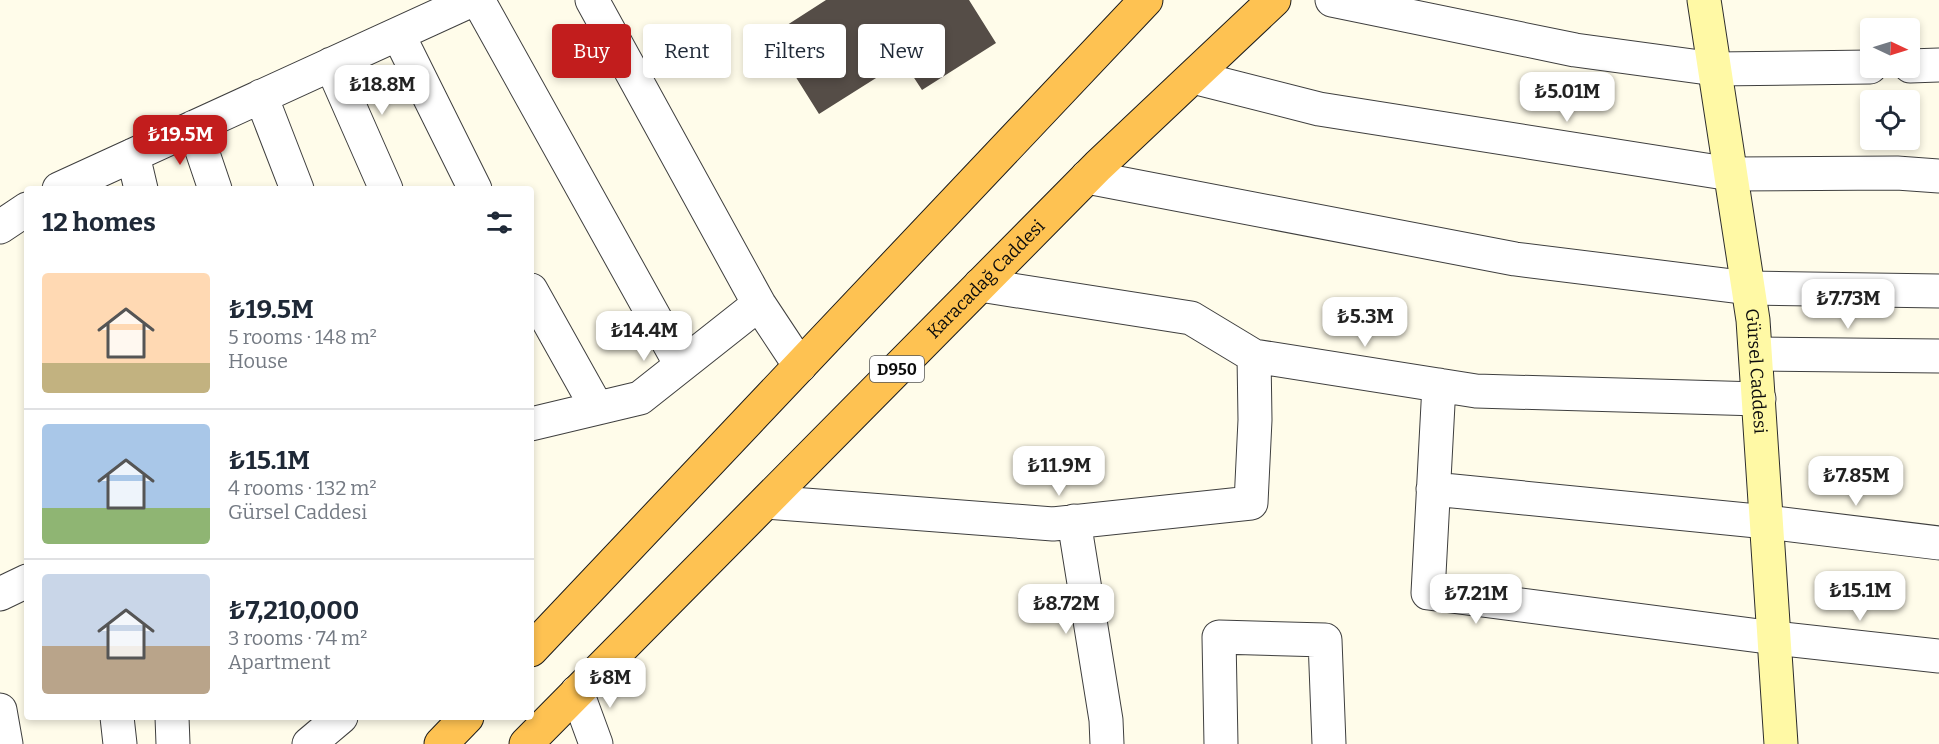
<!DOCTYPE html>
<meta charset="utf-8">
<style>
:root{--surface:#fff;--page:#f2f2f3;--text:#1f2937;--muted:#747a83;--line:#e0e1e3;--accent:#c21d1d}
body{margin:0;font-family:Bitter,serif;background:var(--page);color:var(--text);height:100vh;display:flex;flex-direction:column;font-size:22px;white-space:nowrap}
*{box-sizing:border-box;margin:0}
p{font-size:20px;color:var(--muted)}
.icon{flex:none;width:33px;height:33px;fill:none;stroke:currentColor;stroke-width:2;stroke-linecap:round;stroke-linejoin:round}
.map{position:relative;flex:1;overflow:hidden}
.details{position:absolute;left:24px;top:186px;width:510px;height:534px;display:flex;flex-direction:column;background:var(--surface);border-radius:6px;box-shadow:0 3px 9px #0003}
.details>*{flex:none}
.guide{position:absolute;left:552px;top:24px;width:570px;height:54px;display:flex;gap:12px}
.needle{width:39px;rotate:94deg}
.buttons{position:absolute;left:1860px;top:18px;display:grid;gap:12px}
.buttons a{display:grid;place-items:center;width:60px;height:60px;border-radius:6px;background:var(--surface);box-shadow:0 3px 9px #0003;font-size:30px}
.price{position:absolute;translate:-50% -51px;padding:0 14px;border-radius:12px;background:#fff;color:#222;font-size:20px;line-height:39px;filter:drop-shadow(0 2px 3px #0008)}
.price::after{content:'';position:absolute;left:50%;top:36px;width:18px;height:14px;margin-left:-9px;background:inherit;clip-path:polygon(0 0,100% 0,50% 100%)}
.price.active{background:var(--accent);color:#fff}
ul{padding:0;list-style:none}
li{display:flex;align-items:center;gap:18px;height:150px;padding:0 18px}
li+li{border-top:2px solid var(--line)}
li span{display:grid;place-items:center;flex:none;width:168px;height:120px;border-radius:6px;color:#555}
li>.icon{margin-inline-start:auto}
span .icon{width:72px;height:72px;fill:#fffc;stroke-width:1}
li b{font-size:26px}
h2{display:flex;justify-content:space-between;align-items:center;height:72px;padding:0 18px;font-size:26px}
.tag{padding:0 21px;border-radius:6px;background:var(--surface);box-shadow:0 3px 9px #0003;font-size:21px;line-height:54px}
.tag.active{background:var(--accent);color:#fff}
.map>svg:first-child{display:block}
.building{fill:#554d47}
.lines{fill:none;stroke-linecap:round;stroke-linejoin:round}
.minor-casing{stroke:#3f3f3f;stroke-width:35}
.tertiary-casing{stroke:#3f3f3f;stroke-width:35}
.secondary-casing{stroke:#2e2e2e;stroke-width:35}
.trunk-casing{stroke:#1d1d1d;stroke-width:35}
.minor{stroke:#fff;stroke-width:33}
.tertiary{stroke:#fff;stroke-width:33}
.secondary{stroke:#fff9a5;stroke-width:33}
.trunk{stroke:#fec252;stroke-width:33}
.labels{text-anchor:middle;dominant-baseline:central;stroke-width:6;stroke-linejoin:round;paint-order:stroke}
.shield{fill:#fff;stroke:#555;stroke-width:1.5}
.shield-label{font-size:16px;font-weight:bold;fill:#0c0c0c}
.street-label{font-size:18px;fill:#0c0c0c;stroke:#fff}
</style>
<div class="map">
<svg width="1939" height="744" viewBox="0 0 1939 744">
<rect width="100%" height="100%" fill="#fffcea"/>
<path class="building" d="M826 0H969L996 43 922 90 903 61 819 114 770 36Z"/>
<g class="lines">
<g class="minor-casing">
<path id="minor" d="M478 0 681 365
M592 0 759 304 800 366
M1332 0 1575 50 1715 69 1870 67
M398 34 475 189
M331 64 386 189
M1910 66 1939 65
M1193 77 1319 109 1731 174 1897 173 1939 176
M261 96 297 189
M194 127 215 189
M133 155 141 189
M1087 177 1515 259 1749 288 1939 291
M59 189 472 0
M0 227 27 209
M980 285 1191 318 1254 356 1476 391 1759 399
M531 290 597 408
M1756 354 1939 356
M1439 385 1428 593 1775 638 1939 656
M531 424 640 398 759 304
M1433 489 1767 522 1939 543
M766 502 1053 524 1251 503 1255 420 1254 356
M1074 521 1106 720 1107 744
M0 594 27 581
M0 710 6 744
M117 717 120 744
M172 717 173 744
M309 744 341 717
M1221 744 1219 637 1325 640 1329 744"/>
</g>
<g class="tertiary-casing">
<path id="tertiary" d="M577 692 596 744"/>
</g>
<g class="secondary-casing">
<g id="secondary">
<path id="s1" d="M1704 0 1753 320 1781 744"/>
</g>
</g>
<g class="trunk-casing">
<g id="trunk">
<path d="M531 650 1146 0"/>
<path d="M441 744 467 717"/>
<path id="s2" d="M526 744 1098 166 1274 0"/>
</g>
</g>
<use href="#minor" class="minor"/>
<use href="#tertiary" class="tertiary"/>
<use href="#secondary" class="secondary"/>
<use href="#trunk" class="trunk"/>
</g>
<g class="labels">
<rect class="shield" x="870" y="356" width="54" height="26" rx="4.5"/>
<g class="shield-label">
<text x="897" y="369">D950</text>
</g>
<g class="street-label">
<text stroke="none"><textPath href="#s2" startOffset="654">Karacadağ Caddesi</textPath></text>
<text stroke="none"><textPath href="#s1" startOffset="375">Gürsel Caddesi</textPath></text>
</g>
</g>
</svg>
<div class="buttons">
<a><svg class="needle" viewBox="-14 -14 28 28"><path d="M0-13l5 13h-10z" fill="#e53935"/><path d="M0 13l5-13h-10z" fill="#747a83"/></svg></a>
<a><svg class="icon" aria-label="locate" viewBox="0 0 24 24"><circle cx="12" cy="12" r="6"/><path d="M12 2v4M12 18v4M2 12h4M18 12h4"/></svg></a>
</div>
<b class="price" style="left:382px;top:116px">₺18.8M</b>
<b class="price" style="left:1567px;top:123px">₺5.01M</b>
<b class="price active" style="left:180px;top:166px">₺19.5M</b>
<b class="price" style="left:1848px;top:330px">₺7.73M</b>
<b class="price" style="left:1365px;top:348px">₺5.3M</b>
<b class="price" style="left:644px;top:362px">₺14.4M</b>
<b class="price" style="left:1059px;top:497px">₺11.9M</b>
<b class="price" style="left:1856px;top:507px">₺7.85M</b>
<b class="price" style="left:1860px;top:622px">₺15.1M</b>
<b class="price" style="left:1476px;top:625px">₺7.21M</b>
<b class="price" style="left:1066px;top:635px">₺8.72M</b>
<b class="price" style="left:610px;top:709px">₺8M</b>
<div class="guide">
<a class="tag active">Buy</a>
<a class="tag">Rent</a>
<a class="tag">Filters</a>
<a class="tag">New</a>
</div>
<section class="details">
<h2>12 homes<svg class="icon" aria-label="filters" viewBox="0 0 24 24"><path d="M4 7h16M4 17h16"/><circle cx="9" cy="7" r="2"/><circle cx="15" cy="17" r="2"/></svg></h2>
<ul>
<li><span style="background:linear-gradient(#ffd9b3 75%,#c2b280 0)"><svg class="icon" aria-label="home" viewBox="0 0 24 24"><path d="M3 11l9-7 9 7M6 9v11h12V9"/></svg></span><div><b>₺19.5M</b><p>5 rooms · 148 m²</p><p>House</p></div></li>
<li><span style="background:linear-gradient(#a9c7e8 70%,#8fb573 0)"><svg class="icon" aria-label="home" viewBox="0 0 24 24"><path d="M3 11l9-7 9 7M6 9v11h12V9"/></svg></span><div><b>₺15.1M</b><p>4 rooms · 132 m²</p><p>Gürsel Caddesi</p></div></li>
<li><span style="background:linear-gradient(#c9d6e8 60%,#b9a48a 0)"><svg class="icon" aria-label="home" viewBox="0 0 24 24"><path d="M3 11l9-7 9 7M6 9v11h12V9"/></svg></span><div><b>₺7,210,000</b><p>3 rooms · 74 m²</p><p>Apartment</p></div></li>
</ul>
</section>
</div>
